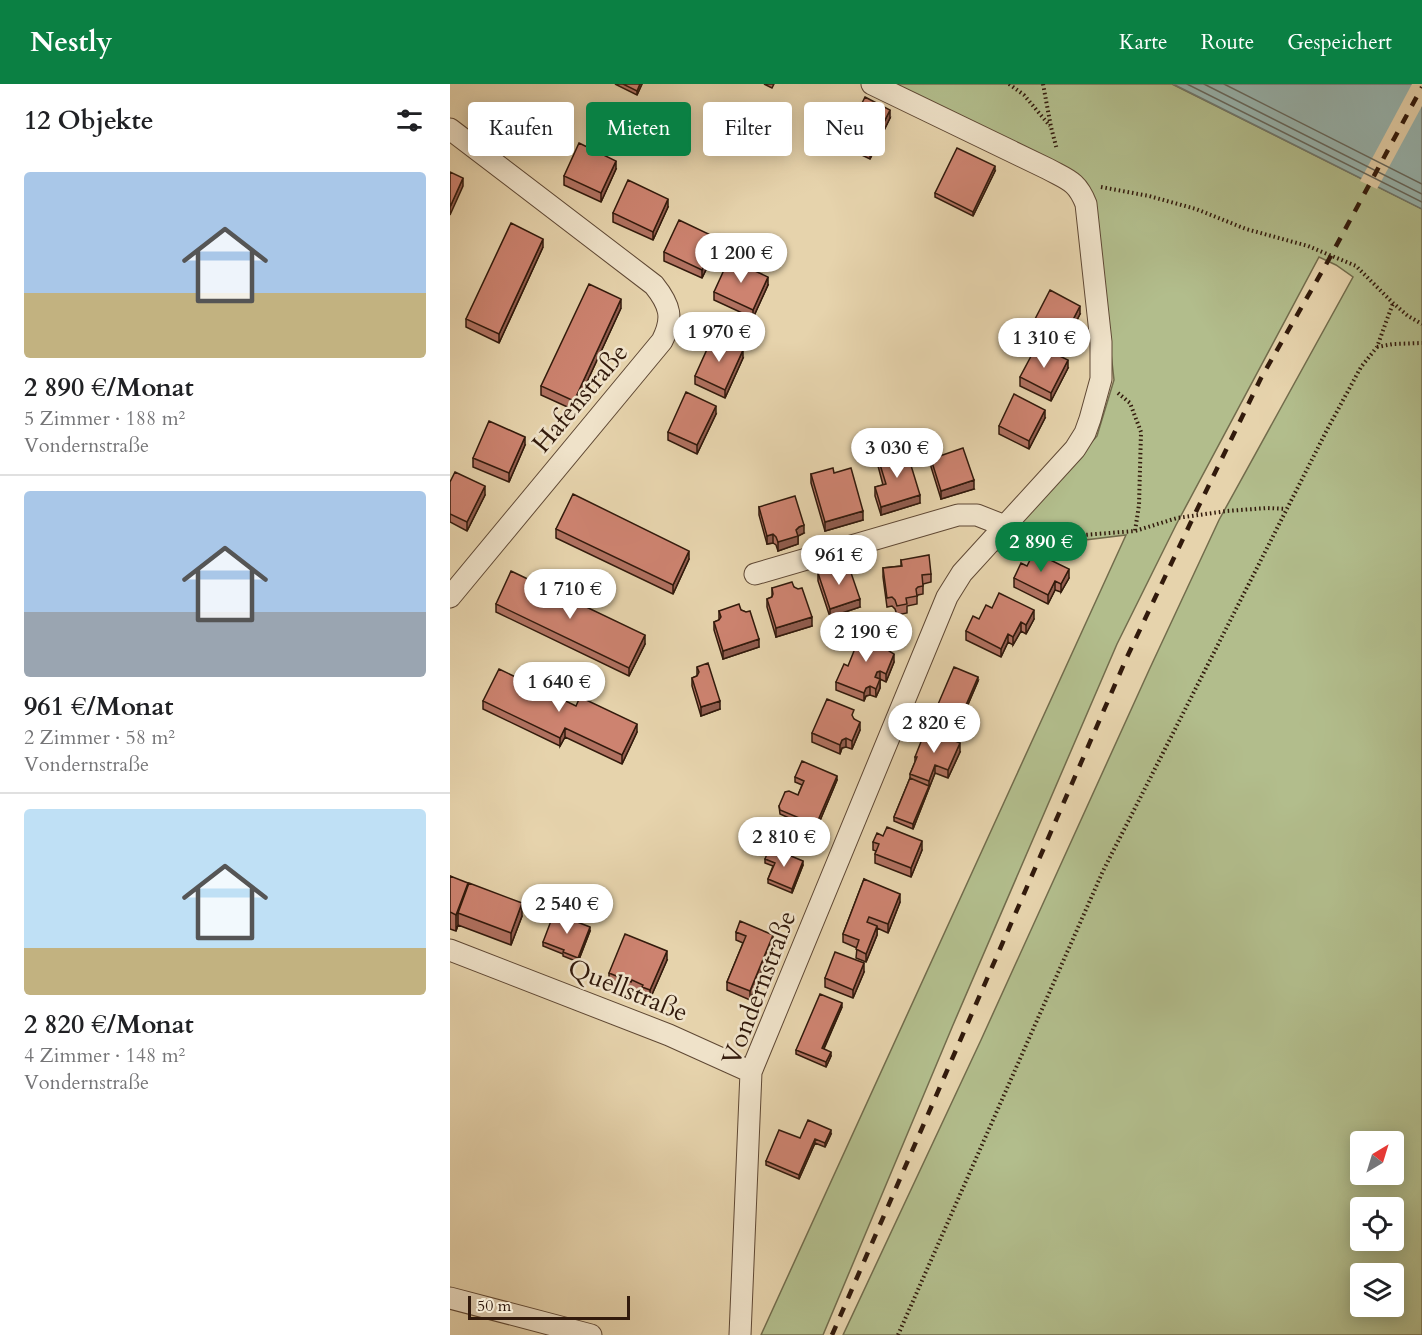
<!DOCTYPE html>
<html lang="de">
<meta charset="utf-8">
<style>
:root{--surface:#fff;--page:#f6f6f6;--text:#202124;--muted:#757577;--line:#e0e0e0;--accent:#0b8043}
body{margin:0;font-family:Cardo,serif;background:var(--page);color:var(--text);height:100vh;display:flex;flex-direction:column;font-size:22px;white-space:nowrap}
*{box-sizing:border-box;margin:0}
p{font-size:20px;color:var(--muted)}
.icon{flex:none;width:33px;height:33px;fill:none;stroke:currentColor;stroke-width:2;stroke-linecap:round;stroke-linejoin:round}
.map{position:relative;flex:1;overflow:hidden}
.drawer{display:flex;flex-direction:column;background:var(--surface);width:450px}
.drawer>*{flex:none}
.top-card{position:absolute;left:18px;top:18px;width:570px;height:54px;display:flex;gap:12px}
.needle{width:39px;rotate:38deg}
.tools{position:absolute;left:900px;top:1047px;display:grid;gap:12px}
.tools a{display:grid;place-items:center;width:54px;height:54px;border-radius:6px;background:var(--surface);box-shadow:0 3px 15px #0003;font-size:30px}
.scale{position:absolute;left:18px;bottom:15px;width:162px;box-sizing:border-box;padding-left:6px;border:3px solid #321a0c;border-top:0;font-size:16px;line-height:21px;white-space:nowrap;color:#321a0c;-webkit-text-stroke:4px #efe2c9;paint-order:stroke}
.price{position:absolute;translate:-50% -51px;padding:0 14px;border-radius:21px;background:#fff;color:#222;font-size:20px;line-height:39px;filter:drop-shadow(0 2px 3px #0008)}
.price::after{content:'';position:absolute;left:50%;top:36px;width:18px;height:14px;margin-left:-9px;background:inherit;clip-path:polygon(0 0,100% 0,50% 100%)}
.price.on{background:var(--accent);color:#fff}
ul{padding:0;list-style:none}
li{display:grid;align-content:center;gap:12px;height:318px;padding:0 24px}
li+li{border-top:2px solid var(--line)}
li span{display:grid;place-items:center;height:186px;border-radius:6px;color:#555}
li>.icon{margin-inline-start:auto}
span .icon{width:108px;height:108px;fill:#fffc;stroke-width:1}
li b{font-size:26px}
h2{display:flex;justify-content:space-between;align-items:center;height:72px;padding:0 24px;font-size:26px}
.pill{padding:0 21px;border-radius:6px;background:var(--surface);box-shadow:0 3px 15px #0003;font-size:21px;line-height:54px}
.pill.on{background:var(--accent);color:#fff}
header{display:flex;align-items:center;gap:36px;box-sizing:border-box;height:84px;padding:0 30px;background:var(--accent);color:#fff}
header strong{font-size:28px}
nav{display:flex;gap:33px;margin-inline-start:auto;font-size:21px}
main{display:flex;flex:1;min-height:0}
.map>svg:first-child{display:block}
.green{fill:#b2bd8c;stroke:#726c4c;stroke-width:1.5;fill-rule:evenodd}
.water{fill:#98b6b1;stroke:#6f786f;stroke-width:1.5}
.pier{fill:#e6d3ac}
.lines{fill:none;stroke-linecap:round;stroke-linejoin:round}
.shore{stroke:#65685e;stroke-width:1.5}
.minor-casing{stroke:#5f4834;stroke-width:23}
.path{stroke:#321a0c;stroke-width:4;stroke-dasharray:1.5 3;stroke-linecap:butt}
.minor{stroke:#efe2c9;stroke-width:21}
.rail{stroke:#321a0c;stroke-width:4.5;stroke-dasharray:10 10;stroke-linecap:butt}
.wall{fill:#b07160;stroke:#321a0c;stroke-width:1.5}
.shaded-wall{fill:#905c4e;stroke:#321a0c;stroke-width:1.5}
.building{fill:#cd8370;stroke:#321a0c;stroke-width:1.5}
.labels{text-anchor:middle;dominant-baseline:central;stroke-width:5;stroke-linejoin:round;paint-order:stroke}
.street-label{font-size:26px;fill:#321a0c;stroke:#efe2c9}
</style>
<header>
<strong>Nestly</strong>
<nav><a>Karte</a><a>Route</a><a>Gespeichert</a></nav>
</header>
<main>
<section class="drawer">
<h2>12 Objekte<svg class="icon" aria-label="filters" viewBox="0 0 24 24"><path d="M4 7h16M4 17h16"/><circle cx="9" cy="7" r="2"/><circle cx="15" cy="17" r="2"/></svg></h2>
<ul>
<li><span style="background:linear-gradient(#a9c7e8 65%,#c2b280 0)"><svg class="icon" aria-label="home" viewBox="0 0 24 24"><path d="M3 11l9-7 9 7M6 9v11h12V9"/></svg></span><div><b>2 890 €/Monat</b><p>5 Zimmer · 188 m²</p><p>Vondernstraße</p></div></li>
<li><span style="background:linear-gradient(#a9c7e8 65%,#9aa5b1 0)"><svg class="icon" aria-label="home" viewBox="0 0 24 24"><path d="M3 11l9-7 9 7M6 9v11h12V9"/></svg></span><div><b>961 €/Monat</b><p>2 Zimmer · 58 m²</p><p>Vondernstraße</p></div></li>
<li><span style="background:linear-gradient(#bfe0f5 75%,#c2b280 0)"><svg class="icon" aria-label="home" viewBox="0 0 24 24"><path d="M3 11l9-7 9 7M6 9v11h12V9"/></svg></span><div><b>2 820 €/Monat</b><p>4 Zimmer · 148 m²</p><p>Vondernstraße</p></div></li>
</ul>
</section>
<div class="map">
<svg width="972" height="1251" viewBox="0 0 972 1251">
<rect width="100%" height="100%" fill="#e6d3ac"/>
<filter id="stains"><feTurbulence type="fractalNoise" baseFrequency=".00333" numOctaves="4"/><feColorMatrix values="0 0 0 0 .2 0 0 0 0 .09 0 0 0 0 .02 0 0 0 .5 -.17"/></filter>
<radialGradient id="worn" r=".72"><stop offset=".6" stop-color="#630" stop-opacity="0"/><stop offset="1" stop-color="#630" stop-opacity=".3"/></radialGradient>
<path class="green" d="M438 0H722L972 125V1251H393L531 956 700 584 769 436 903 193 886 181 869 173 726 441 667 560 503 941 373 1251H311L676 451 546 467 647 352 664 296 644 120ZM910 1058H944V1090H910ZM910 1124H944V1156H910ZM910 1190H944V1222H910Z"/>
<path class="water" d="M723 0H972V125L751 14Z"/>
<path class="pier" d="M962 0H972V22L927 105 910 97Z"/>
<g class="lines">
<path class="shore" d="M737 0 972 118
M754 0 972 110
M774 0 972 100"/>
<g class="minor-casing">
<path id="minor" d="M0 45 204 201C220 221 224 234 212 257L0 513
M305 490 508 431H527L555 442
M0 866 219 951 301 988
M0 1214 141 1251
M290 1251 301 988 497 513 512 489 625 365 635 349 640 335 651 295V258L636 120C627 97 618 96 598 85L422 0"/>
</g>
<path class="path" d="M559 0 574 11 600 42
M593 0 601 43 607 66
M651 103 699 112 746 125 796 145 858 162 906 182 943 219 958 232 972 240
M927 263 943 260 972 259
M668 309 680 319 691 348 689 421 685 447
M569 456 685 447 727 434 777 427 817 424 836 425
M448 1251 653 787 878 344 911 283 927 263 943 219"/>
<use href="#minor" class="minor"/>
<path class="rail" d="M382 1251 677 573 740 440 811 294 878 177 972 3"/>
</g>
<path class="wall" d="M165 0H192L187 11Z
M314 0H324L322 4Z
M440 34 420 75 395 63V54Z
M166 85 151 118 114 101V92Z
M545 87 523 132 485 113V109Z
M218 123 203 156 163 138V129Z
M93 163 49 259 16 243V235Z
M267 163 252 194 214 177V168Z
M318 201 303 234 264 216V208Z
M171 224 124 326 91 311V302Z
M630 230 613 264 583 248V239Z
M293 274 275 314 245 300V292Z
M618 284 601 317 570 302V293Z
M266 330 247 370 218 356V348Z
M595 334 579 365 549 350V342Z
M75 361 59 398 23 383V374Z
M428 374 470 419 431 431 425 412V403L433 401 428 382Z
M481 375 524 405 491 415 481 383Z
M384 389 413 436 375 447 361 399V390Z
M0 398 35 411 17 447 0 438Z
M309 423 354 449 348 452V460L328 467 326 461 323 459 317 460 309 431Z
M106 445 239 475 223 510 106 454Z
M451 476 481 490V498L473 500V510L468 511 467 513V520L457 522V529L447 531 445 525 442 522 437 523 433 493V484L451 482Z
M577 482 619 494 611 508 605 506 598 520 564 503V494Z
M368 489 410 523 380 533 368 497Z
M344 503 362 542 326 553 317 523V515L322 513V504Z
M46 520 195 560 179 592 46 528Z
M542 524 584 535 576 550 571 547 563 561 558 558 551 573 516 556V547Z
M291 526 296 528 309 563 273 575 264 546V538L269 536V527Z
M440 568 444 578 436 598 430 595V604L426 613 420 611 416 612 414 617 386 606V598L398 582Z
M247 583 270 625 251 632 242 602V594L247 592Z
M528 597 510 639 486 629V625Z
M33 617 126 622 187 648 172 680 115 653 110 662 33 625Z
M404 635 410 646 402 665 396 663 392 664 390 670 362 658V649Z
M510 668 498 694 485 689 463 745 444 737V733L460 694V690L465 678V673Z
M345 693 387 696 366 746 330 730 329 722 348 711 352 701 345 698Z
M433 752 472 766 461 793 425 779V770L426 767 423 766V758Z
M329 768 353 781 342 809 318 799V795L323 782 315 779V775Z
M0 792 72 832 61 861 8 841 6 847 0 845Z
M414 795 450 818 438 849 427 844V851L416 878 406 874 407 864 393 858V850Z
M140 847 128 878 113 872V870L93 862V858Z
M286 848 323 859 300 916 277 906V898L293 859 286 856Z
M217 876 200 915 192 911V909L182 905 181 906 159 897V889Z
M414 888 403 914 375 903V894Z
M392 923 374 965 381 972 376 983 346 970V966Z
M381 1050 375 1063 365 1059 349 1095 316 1081V1077L350 1054Z"/>
<path class="shaded-wall" d="M190 0H192L187 11V7Z
M440 26V34L420 75V66Z
M166 77V85L151 118V109Z
M545 82V87L523 132V128Z
M13 94V102L0 131V123Z
M218 115V123L203 156V148Z
M267 154V163L252 194V186Z
M93 155V163L49 259V250Z
M318 193V201L303 234V226Z
M171 215V224L124 326V317Z
M630 222V230L613 264V255Z
M293 266V274L275 314V306Z
M618 276V284L601 317V309Z
M266 322V330L247 370V361Z
M595 326V334L579 365V357Z
M75 353V361L59 398V389Z
M524 396V405L491 415V407Z
M35 402V411L17 447V438Z
M470 411V419L431 431V423Z
M413 427V436L375 447V438Z
M354 441V449L348 452V460L328 467V458L346 446 349 443Z
M323 450V459L317 460V452Z
M239 467V475L223 510V501Z
M619 485V494L611 508V500Z
M605 497V506L598 520V511Z
M410 515V523L380 533V525Z
M584 526V535L576 550V541Z
M362 533V542L326 553V544Z
M571 538V547L563 561V553Z
M558 550V558L551 573V565Z
M195 551V560L179 592V584Z
M309 555V563L273 575V567Z
M444 570V578L436 598V590Z
M430 587V604L426 613 425 593 427 588Z
M528 593V597L510 639V635Z
M420 602V611L416 612 414 617V609L416 604Z
M270 617V625L251 632V623Z
M410 638V646L402 665V657Z
M187 640V648L172 680V671Z
M115 644V653L110 662V654Z
M396 654V663L392 664 390 670V661L392 656Z
M510 659V668L498 694V686Z
M485 681V689L463 745V740L479 702V697Z
M387 692V696L366 746V741Z
M472 757V766L461 793V784Z
M353 777V781L342 809V805Z
M18 799V815L8 829V841L6 847V831Z
M450 810V818L438 849V840Z
M72 819V832L61 861V849Z
M427 842V851L416 878V870Z
M140 843V847L128 878V874Z
M323 851V859L300 916V907Z
M217 867V876L200 915V906Z
M414 879V888L403 914V906Z
M392 919V923L372 968V964Z
M381 968V972L376 983V978Z
M381 1046V1050L375 1063V1059Z
M365 1055V1059L349 1095V1091Z"/>
<path class="building" d="M173 0H190L187 7Z
M415 13 440 26 420 66 395 54Z
M129 59 166 77 151 109 114 92Z
M507 64 545 82 523 128 485 109Z
M0 88 13 94 0 123Z
M178 96 218 115 203 148 163 129Z
M229 136 267 154 252 186 214 168Z
M61 139 93 155 49 250 16 235Z
M279 175 318 193 303 226 264 208Z
M139 200 171 215 124 317 91 302Z
M600 206 630 222 613 255 583 239Z
M263 252 293 266 275 306 245 292Z
M587 261 618 276 601 309 570 293Z
M236 308 266 322 247 361 218 348Z
M564 310 595 326 579 357 549 342Z
M39 337 75 353 59 389 23 374Z
M513 364 524 396 491 407 481 375Z
M456 365 470 411 431 423 425 403 436 400 428 374Z
M383 384 384 389 401 384 413 427 375 438 361 390Z
M5 388 35 402 17 438 0 430V398Z
M123 410 239 467 223 501 106 445Z
M345 412 354 441 349 443 346 446 348 452 328 458 326 453 323 450 317 452 309 423Z
M584 468 619 485 611 500 605 497 598 511 564 494 571 479 577 482Z
M479 471 481 490 472 491 473 502 468 503 466 505 467 512 456 514 457 520 447 522 445 516 442 513 437 514 433 484 452 482 451 476Z
M398 480 410 515 380 525 368 489Z
M61 487 195 551 179 584 46 520Z
M342 498 344 503 348 505 352 504 362 533 326 544 317 515 322 513 323 510 322 504Z
M549 509 584 526 576 541 571 538 563 553 558 550 551 565 516 547 523 532 529 535 536 521 542 524Z
M289 520 291 526 296 528 300 527 309 555 273 567 264 538 269 536 271 533 269 527Z
M412 547 440 558 438 565 439 567 444 570 436 590 430 587 427 588 425 593 430 595 426 605 420 602 416 604 414 609 386 598 394 580 398 582Z
M258 579 270 617 251 623 242 594 247 592 249 588 247 583Z
M504 583 528 593 510 635 486 625Z
M49 585 126 622 130 613 187 640 172 671 115 644 110 654 33 617Z
M377 615 404 626 402 631 404 635 410 638 402 657 396 654 392 656 390 661 362 649Z
M476 645 510 659 498 686 485 681 479 697 460 690 467 673H465Z
M352 677 387 692 366 741 330 726 329 722 335 708 339 707 348 711 354 697 345 693Z
M460 694 479 702 463 740 444 733Z
M437 743 472 757 461 784 425 770 429 760 423 758 427 749 433 752Z
M319 765 329 768V767L353 777 342 805 318 795 325 779 315 775Z
M0 792 18 799 6 831 0 828Z
M414 795 450 810 438 840 419 833 417 838 427 842 416 870 406 865 409 856 393 850Z
M19 799 72 819 61 849 8 829Z
M104 829 140 843 128 874 113 868 114 866 93 858Z
M290 837 323 851 300 907 277 898 296 852 286 848Z
M175 850 217 867 200 906 192 903 193 901 182 896 181 898 159 889Z
M385 868 414 879 403 906 375 894Z
M370 910 392 919 372 964 381 968 376 978 346 966Z
M358 1036 381 1046 375 1059 365 1055 349 1091 316 1077 329 1046 350 1054Z"/>
<g class="labels">
<g class="street-label">
<text transform="translate(130 314) rotate(-50)">Hafenstraße</text>
<text transform="translate(309 904) rotate(-69)">Vondernstraße</text>
<text transform="translate(178 906) rotate(22)">Quellstraße</text>
</g>
</g>
<rect width="100%" height="100%" filter="url(#stains)"/>
<rect width="100%" height="100%" fill="url(#worn)"/>
</svg>
<div class="tools">
<a><svg class="needle" viewBox="-14 -14 28 28"><path d="M0-13l5 13h-10z" fill="#e53935"/><path d="M0 13l5-13h-10z" fill="#757577"/></svg></a>
<a><svg class="icon" aria-label="locate" viewBox="0 0 24 24"><circle cx="12" cy="12" r="6"/><path d="M12 2v4M12 18v4M2 12h4M18 12h4"/></svg></a>
<a><svg class="icon" aria-label="layers" viewBox="0 0 24 24"><path d="M12 4l9 5-9 5-9-5zM3 14l9 5 9-5"/></svg></a>
</div>
<div class="scale">50 m</div>
<b class="price" style="left:291px;top:200px">1 200 €</b>
<b class="price" style="left:269px;top:279px">1 970 €</b>
<b class="price" style="left:594px;top:285px">1 310 €</b>
<b class="price" style="left:447px;top:395px">3 030 €</b>
<b class="price on" style="left:591px;top:489px">2 890 €</b>
<b class="price" style="left:389px;top:502px">961 €</b>
<b class="price" style="left:120px;top:536px">1 710 €</b>
<b class="price" style="left:416px;top:579px">2 190 €</b>
<b class="price" style="left:109px;top:629px">1 640 €</b>
<b class="price" style="left:484px;top:670px">2 820 €</b>
<b class="price" style="left:334px;top:784px">2 810 €</b>
<b class="price" style="left:117px;top:851px">2 540 €</b>
<div class="top-card">
<a class="pill">Kaufen</a>
<a class="pill on">Mieten</a>
<a class="pill">Filter</a>
<a class="pill">Neu</a>
</div>
</div>
</main>
